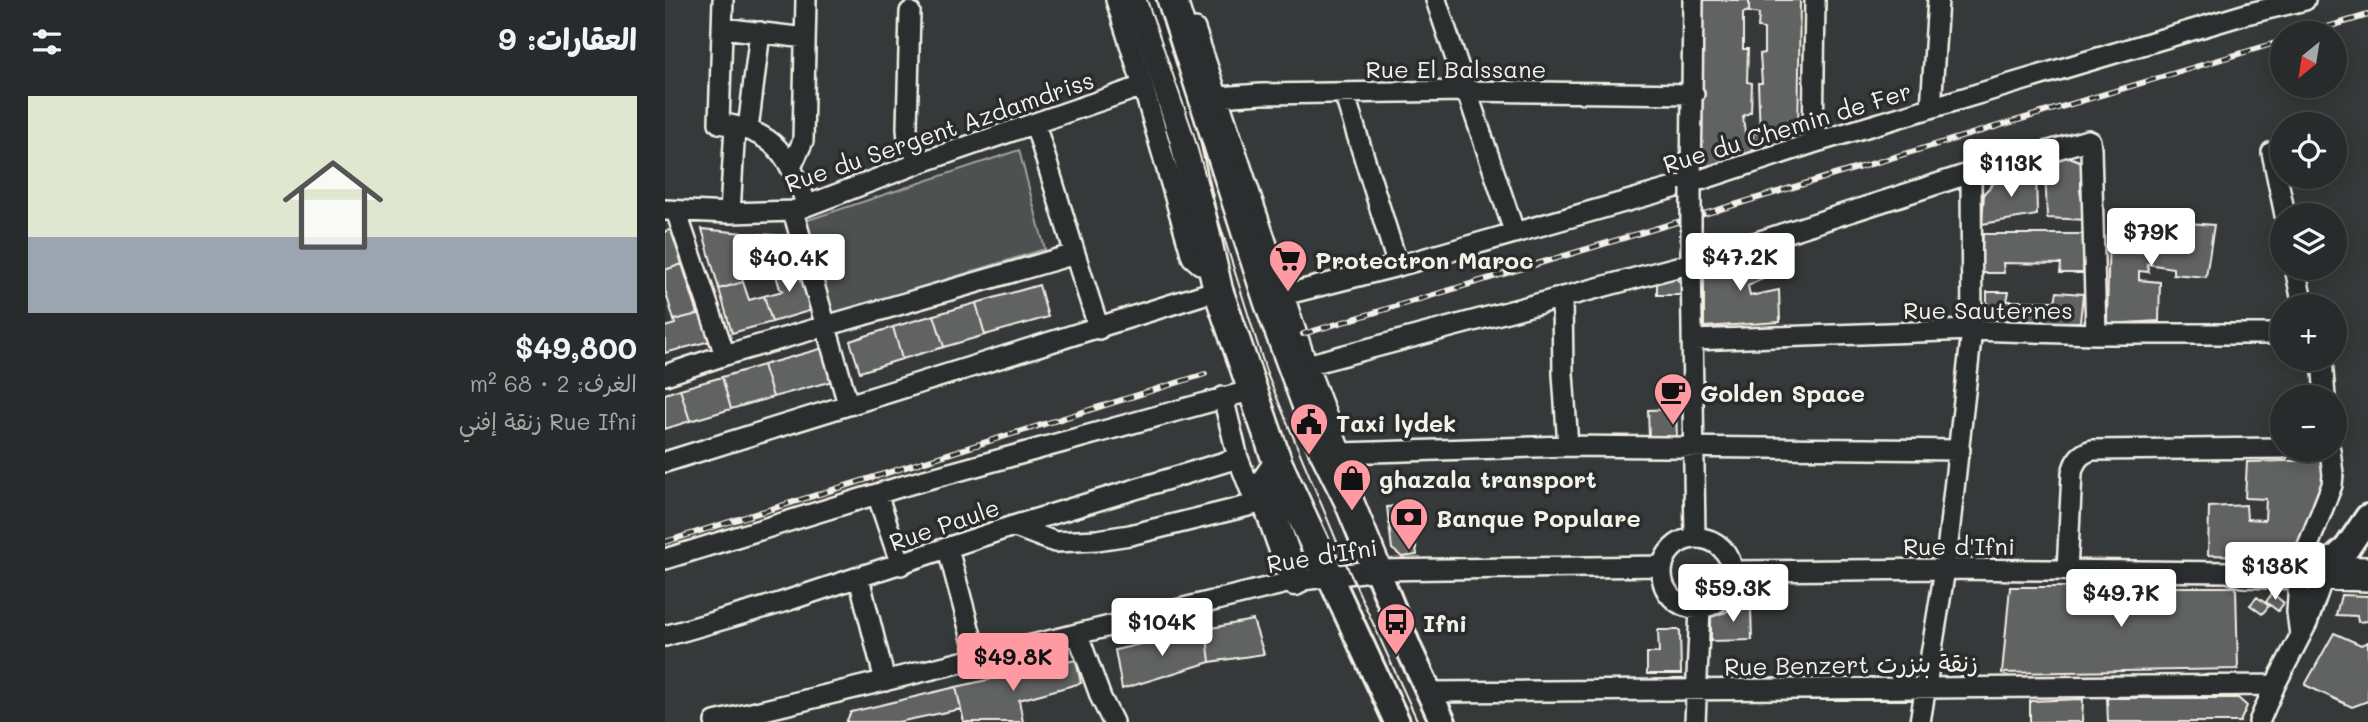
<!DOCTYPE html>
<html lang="ar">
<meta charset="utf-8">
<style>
:root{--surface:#282b2b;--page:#303333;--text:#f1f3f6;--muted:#a5a7a9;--line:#444747;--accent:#ff9aa2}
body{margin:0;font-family:Mali,"Playpen Sans Arabic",sans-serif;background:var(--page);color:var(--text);direction:rtl;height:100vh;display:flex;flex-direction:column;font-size:26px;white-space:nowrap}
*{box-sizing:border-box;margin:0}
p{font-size:23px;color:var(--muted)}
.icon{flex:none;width:38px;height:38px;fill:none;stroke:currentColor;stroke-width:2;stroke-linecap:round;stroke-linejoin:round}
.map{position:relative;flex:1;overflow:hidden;direction:ltr}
.details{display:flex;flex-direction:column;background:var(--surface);width:665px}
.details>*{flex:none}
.needle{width:46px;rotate:210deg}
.buttons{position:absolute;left:1605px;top:21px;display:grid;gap:14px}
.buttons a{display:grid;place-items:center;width:77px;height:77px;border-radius:50%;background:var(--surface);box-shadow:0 4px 18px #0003,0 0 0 2px var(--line);font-size:35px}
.price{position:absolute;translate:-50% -60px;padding:0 16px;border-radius:7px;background:#fff;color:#222;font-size:23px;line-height:46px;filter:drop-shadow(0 2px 4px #0008)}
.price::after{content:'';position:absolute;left:50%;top:42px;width:21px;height:16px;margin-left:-10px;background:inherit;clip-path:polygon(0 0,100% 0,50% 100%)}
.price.on{background:var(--accent);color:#111}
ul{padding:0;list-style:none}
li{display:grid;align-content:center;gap:14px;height:371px;padding:0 28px}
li+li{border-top:2px solid var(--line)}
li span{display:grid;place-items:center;height:217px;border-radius:0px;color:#555}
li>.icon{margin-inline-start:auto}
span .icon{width:126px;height:126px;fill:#fffc;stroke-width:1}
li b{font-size:30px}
h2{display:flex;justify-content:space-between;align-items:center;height:84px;padding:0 28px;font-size:30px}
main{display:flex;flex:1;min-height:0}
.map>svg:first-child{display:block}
.green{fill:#4e514f;stroke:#a1a19c;stroke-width:2}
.building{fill:#616362;stroke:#f4f1e8;stroke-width:2}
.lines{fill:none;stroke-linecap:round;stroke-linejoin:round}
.minor-casing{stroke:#f4f1e8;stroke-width:24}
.major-casing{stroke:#f4f1e8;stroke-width:30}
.highway-casing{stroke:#f4f1e8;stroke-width:33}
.minor{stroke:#2a2d2e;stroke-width:19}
.major{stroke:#2a2d2e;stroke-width:24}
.highway{stroke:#2a2d2e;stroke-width:28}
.tram{stroke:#f4f1e8;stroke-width:2}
.rail-casing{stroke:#f4f1e8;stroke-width:6}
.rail{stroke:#2a2d2e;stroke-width:3.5;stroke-dasharray:10;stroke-linecap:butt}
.minor-bridge-casing{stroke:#f4f1e8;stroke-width:24;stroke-linecap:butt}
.minor-bridge{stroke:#2a2d2e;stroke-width:19}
.labels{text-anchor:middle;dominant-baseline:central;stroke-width:7;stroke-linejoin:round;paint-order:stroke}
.street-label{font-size:24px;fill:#f4f1e8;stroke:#2a2d2e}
.poi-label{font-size:24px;font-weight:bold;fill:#f4f1e8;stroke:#2a2d2e;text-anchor:start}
</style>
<main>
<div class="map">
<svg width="1703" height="722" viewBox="0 0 1703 722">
<rect width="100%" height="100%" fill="#363939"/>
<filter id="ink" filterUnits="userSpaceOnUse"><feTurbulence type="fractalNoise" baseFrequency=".0143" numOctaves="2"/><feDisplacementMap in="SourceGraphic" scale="14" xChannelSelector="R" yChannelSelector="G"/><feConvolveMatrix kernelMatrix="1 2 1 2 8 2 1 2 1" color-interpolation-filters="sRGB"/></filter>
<g filter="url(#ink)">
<path class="green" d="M354 150 380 249 166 315 140 221Z"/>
<path class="building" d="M1034 0H1084V11L1078 13V49H1083L1082 82 1087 83 1086 112 1078 116 1080 133H1088V159L1049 171 1037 166Z
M1084 0H1135L1133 140 1088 159V133H1095L1093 83H1097L1095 54 1099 53V29L1093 28 1094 14 1084 12Z
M1402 156 1422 164V189L1415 190 1416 197 1424 196 1422 220 1382 218 1380 167Z
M1371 170 1372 215 1317 224 1319 193 1329 183Z
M1444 222 1469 223 1470 252 1479 251 1484 237 1509 238 1512 222 1549 225 1541 277 1508 274V268L1482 264 1484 272 1474 271V280L1495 282 1494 321 1442 324Z
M37 229 78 233 86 261 73 265 78 282 54 289Z
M6 230 17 264 0 270V231Z
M78 233 124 236 133 261 109 268 106 255 86 261Z
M1318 234H1421L1418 273H1395L1396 264 1338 263 1339 273H1315Z
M1105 249 1113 270 1083 286 1085 296 1114 290 1115 322 1039 327V278L1047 268Z
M133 261 147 310 107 322 99 296 118 291 115 289 109 268Z
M17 264 33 314 9 320 0 290V270Z
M1007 275 1016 283V295H992V276Z
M78 282 84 300 99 296 107 322 67 333 54 289Z
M374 285 383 317 320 335 311 303Z
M1322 292H1344L1342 301H1390L1392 292 1418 294 1415 322H1322Z
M311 303 320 335 279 347 269 315Z
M37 313 45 341 0 353V327L10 324 9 320Z
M269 315 279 347 237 359 228 327Z
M228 327 237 359 195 372 185 341Z
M162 347 171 380 108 397 98 365Z
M98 365 108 397 66 409 57 377Z
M57 377 66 409 25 421 15 389Z
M15 389 25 421 0 429V394Z
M1011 409 1012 438H984L983 410Z
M1658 460V485L1628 557 1543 555 1544 507 1581 505 1582 519 1600 520 1601 499 1580 498 1582 462Z
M742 505 743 521 748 520 752 555 737 557 727 549 722 507Z
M1345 587H1571L1573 669 1337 673Z
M1607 593 1619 603 1613 611 1601 602Z
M1676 595 1703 596V621L1693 622 1692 616 1671 615Z
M1592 597 1604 606 1597 614 1585 605Z
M1074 601 1086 609 1087 640 1046 641V617L1061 612Z
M588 620 599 654 545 662 541 629Z
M541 629 545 662 457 689 450 650Z
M993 630H1015L1016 674H982V653H994Z
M1669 633 1696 645 1703 642V701L1687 707 1640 685Z
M411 660 416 683 354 700 358 722H299L291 687Z
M291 687 296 709 233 722H181L186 712Z
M1442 698H1573L1582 706 1575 722H1443Z
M1418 699 1417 722H1365V701Z"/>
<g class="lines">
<g class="minor-casing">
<path id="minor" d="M58 0 54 123C112 132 122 154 142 205
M451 0 478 86 527 257 535 264H546
M771 0 849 231
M245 12 242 128 243 140 254 163
M58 28 140 38
M530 29 642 365 676 453 672 464
M679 93 733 266
M554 97 596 94 802 91 1029 94
M1266 108 1273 0
M370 124 410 254
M83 129 95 32
M1148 143 1150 0
M1607 152 1620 215
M127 165 138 141 141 0
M1026 189 1028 0
M0 210 65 213 128 211 254 163 478 86
M11 211 60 355
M128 211 183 404
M65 213 70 126
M1026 256 1030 538
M1630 268 1638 306
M618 295 733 266 1026 183 1148 143 1581 14 1640 0
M897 297 898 374 903 446
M1028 340 1307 330 1431 334H1617
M1657 359 1660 397
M642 365 1027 263 1306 173 1423 140 1425 141 1426 148 1431 334
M0 375 60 355 410 254 434 329
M558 397 573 458 591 504
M676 453 903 446 1295 450
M0 462 553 290
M212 494 236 565
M348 526 390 542 432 540 465 535 591 504H601
M997 573a35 35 0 1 1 70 0a35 35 0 1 1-70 0Z
M283 549 312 658
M0 559 238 486 588 390
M1654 566 1703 567
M1068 571 1280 569 1563 572 1578 577 1703 581
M1402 571 1407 473C1410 460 1415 454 1427 450L1617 448
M194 578 220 681
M413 635 436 698 448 722
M1635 635 1632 612 1635 566 1667 485 1668 474 1665 450
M0 636 115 603 348 526 573 458
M764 692 1610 685
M50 722 630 581 712 570 998 566
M1030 722 1035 609
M1255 722 1280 569 1307 330 1306 173
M1594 722 1610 685 1642 623 1661 569"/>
</g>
<g class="major-casing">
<path id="major" d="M1662 566 1682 548 1703 517
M712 570 744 649 778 722
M664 575 732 722"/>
</g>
<g class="highway-casing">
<path id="highway" d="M475 0 519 138 553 290 613 464 664 575
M507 0 604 303 658 449 683 499 712 570
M613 464 602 480 599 493 630 581"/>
</g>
<use href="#minor" class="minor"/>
<use href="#major" class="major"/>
<use href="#highway" class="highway"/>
<path class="tram" d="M482 0 528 132 550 209 602 374 685 573 753 722"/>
<g class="rail-casing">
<path id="rail" d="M1642 33 1703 15
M638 334 1617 41
M0 542 540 374"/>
</g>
<use href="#rail" class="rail"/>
<g class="minor-bridge-casing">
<path id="minor-bridge" d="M1026 189V256"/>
</g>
<use href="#minor-bridge" class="minor-bridge"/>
</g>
</g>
<defs>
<g id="supermarket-pin" transform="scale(2.0125)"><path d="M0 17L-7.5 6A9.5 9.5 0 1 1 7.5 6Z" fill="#ff9aa2" stroke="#2a2d2e"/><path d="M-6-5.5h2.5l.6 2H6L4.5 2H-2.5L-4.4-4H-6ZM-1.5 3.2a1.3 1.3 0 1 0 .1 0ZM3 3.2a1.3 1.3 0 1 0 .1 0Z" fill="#111"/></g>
<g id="cafe-pin" transform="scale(2.0125)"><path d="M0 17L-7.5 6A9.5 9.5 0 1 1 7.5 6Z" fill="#ff9aa2" stroke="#2a2d2e"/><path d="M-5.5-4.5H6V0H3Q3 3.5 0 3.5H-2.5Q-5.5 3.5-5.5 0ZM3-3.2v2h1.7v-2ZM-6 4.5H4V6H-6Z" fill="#111"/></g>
<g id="civic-pin" transform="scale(2.0125)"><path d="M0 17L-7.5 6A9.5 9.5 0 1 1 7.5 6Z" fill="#ff9aa2" stroke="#2a2d2e"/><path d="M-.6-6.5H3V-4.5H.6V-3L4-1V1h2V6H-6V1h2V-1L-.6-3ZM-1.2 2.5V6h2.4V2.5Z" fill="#111"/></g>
<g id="shop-pin" transform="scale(2.0125)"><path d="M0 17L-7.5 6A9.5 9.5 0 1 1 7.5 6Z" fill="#ff9aa2" stroke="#2a2d2e"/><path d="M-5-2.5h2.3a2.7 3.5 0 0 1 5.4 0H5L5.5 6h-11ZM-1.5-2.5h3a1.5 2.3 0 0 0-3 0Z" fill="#111"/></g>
<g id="bank-pin" transform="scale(2.0125)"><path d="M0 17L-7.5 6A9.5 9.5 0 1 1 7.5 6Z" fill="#ff9aa2" stroke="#2a2d2e"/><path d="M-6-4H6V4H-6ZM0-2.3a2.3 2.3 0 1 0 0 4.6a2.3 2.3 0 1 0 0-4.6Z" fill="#111"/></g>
<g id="bus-pin" transform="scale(2.0125)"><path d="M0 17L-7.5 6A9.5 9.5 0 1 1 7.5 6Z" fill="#ff9aa2" stroke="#2a2d2e"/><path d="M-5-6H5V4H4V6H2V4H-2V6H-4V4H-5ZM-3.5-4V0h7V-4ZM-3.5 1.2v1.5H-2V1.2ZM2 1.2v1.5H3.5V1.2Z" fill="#111"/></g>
</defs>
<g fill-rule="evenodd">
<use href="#supermarket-pin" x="623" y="259"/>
<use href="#cafe-pin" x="1008" y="392"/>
<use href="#civic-pin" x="644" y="422"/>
<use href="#shop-pin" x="687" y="478"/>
<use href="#bank-pin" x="744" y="517"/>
<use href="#bus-pin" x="731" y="622"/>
</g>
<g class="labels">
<g class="street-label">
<text x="791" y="68">Rue El Balssane</text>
<text transform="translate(1122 127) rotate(-17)">Rue du Chemin de Fer</text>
<text transform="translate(274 131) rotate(-19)">Rue du Sergent Azdamdriss</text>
<text x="1323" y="309">Rue Sauternes</text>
<text transform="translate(279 524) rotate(-19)">Rue Paule</text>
<text x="1294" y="545">Rue d'Ifni</text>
<text transform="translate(657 555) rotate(-9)">Rue d'Ifni</text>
<text transform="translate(1186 664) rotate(-1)">Rue Benzert زنقة بنزرت</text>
</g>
<g class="poi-label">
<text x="650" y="259">Protectron Maroc</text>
<text x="1035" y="392">Golden Space</text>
<text x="671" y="422">Taxi lydek</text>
<text x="714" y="478">ghazala transport</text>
<text x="771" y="517">Banque Populare</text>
<text x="758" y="622">Ifni</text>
</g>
</g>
</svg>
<div class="buttons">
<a><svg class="needle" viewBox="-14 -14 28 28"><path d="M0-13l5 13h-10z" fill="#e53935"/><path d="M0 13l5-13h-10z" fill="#a5a7a9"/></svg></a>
<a><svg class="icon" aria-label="locate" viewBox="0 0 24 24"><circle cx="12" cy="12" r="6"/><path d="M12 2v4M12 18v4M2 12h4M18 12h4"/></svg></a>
<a><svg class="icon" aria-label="layers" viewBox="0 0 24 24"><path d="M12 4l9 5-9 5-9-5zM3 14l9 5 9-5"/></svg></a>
<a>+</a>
<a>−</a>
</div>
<b class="price" style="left:1346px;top:199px">$113K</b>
<b class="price" style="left:1486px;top:268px">$79K</b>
<b class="price" style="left:1075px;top:293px">$47.2K</b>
<b class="price" style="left:124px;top:294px">$40.4K</b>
<b class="price" style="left:1610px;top:602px">$138K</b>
<b class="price" style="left:1068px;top:624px">$59.3K</b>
<b class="price" style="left:1456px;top:629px">$49.7K</b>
<b class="price" style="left:497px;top:658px">$104K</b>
<b class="price on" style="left:348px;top:693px">$49.8K</b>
</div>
<section class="details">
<h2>العقارات: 9<svg class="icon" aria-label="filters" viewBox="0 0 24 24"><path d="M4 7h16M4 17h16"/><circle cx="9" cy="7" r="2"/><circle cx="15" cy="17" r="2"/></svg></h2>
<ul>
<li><span style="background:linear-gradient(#dfe7d0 65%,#9aa5b1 0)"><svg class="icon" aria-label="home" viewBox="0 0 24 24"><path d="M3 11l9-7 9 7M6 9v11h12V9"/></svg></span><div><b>$49,800</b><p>الغرف: 2 · 68 m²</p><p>Rue Ifni زنقة إفني</p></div></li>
</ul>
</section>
</main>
